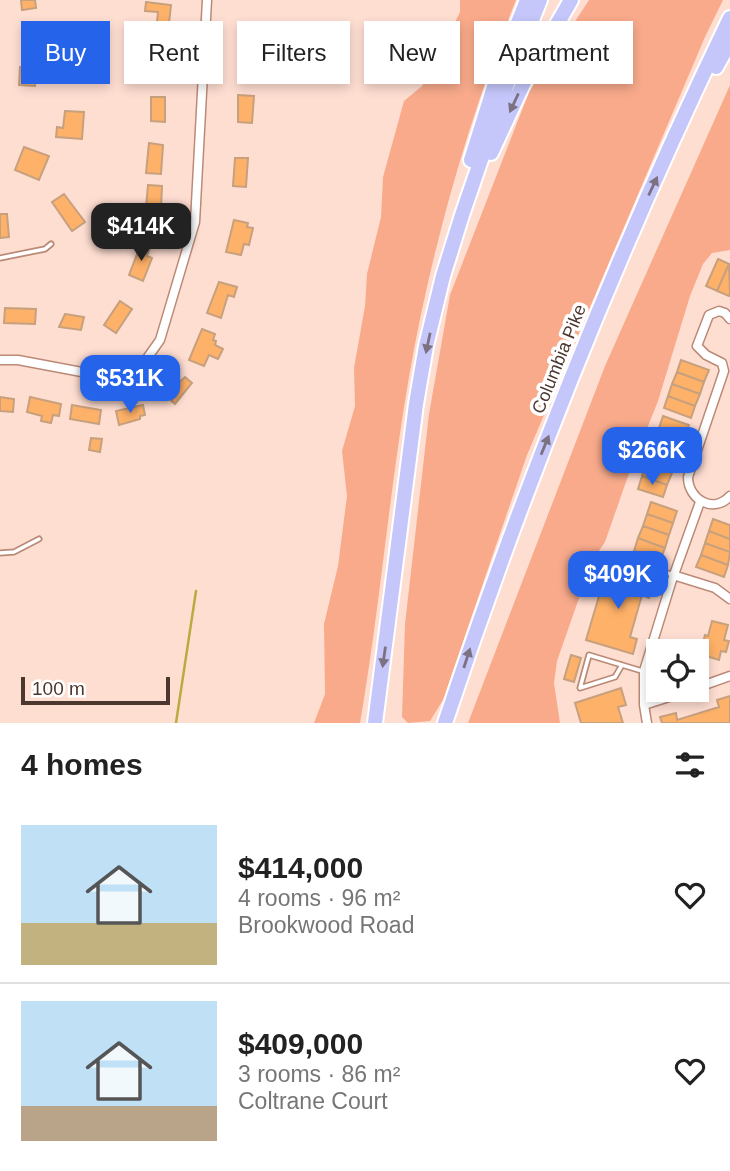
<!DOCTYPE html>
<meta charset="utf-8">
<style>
:root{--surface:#fff;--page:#f6f6f6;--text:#222;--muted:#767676;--line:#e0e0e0;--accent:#2563eb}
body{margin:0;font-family:Helvetica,sans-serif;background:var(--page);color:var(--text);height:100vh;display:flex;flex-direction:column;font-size:26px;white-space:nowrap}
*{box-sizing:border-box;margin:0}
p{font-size:23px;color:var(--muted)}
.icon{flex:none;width:38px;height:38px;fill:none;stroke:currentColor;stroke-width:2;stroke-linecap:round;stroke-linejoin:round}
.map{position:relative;height:723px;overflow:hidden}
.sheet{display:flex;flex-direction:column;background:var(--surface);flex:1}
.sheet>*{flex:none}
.top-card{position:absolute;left:21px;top:21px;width:690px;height:63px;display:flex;gap:14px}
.controls{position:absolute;left:646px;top:639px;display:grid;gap:14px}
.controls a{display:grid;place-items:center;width:63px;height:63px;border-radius:0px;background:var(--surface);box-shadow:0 4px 10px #0003;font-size:35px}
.scale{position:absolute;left:21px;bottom:18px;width:149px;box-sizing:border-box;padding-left:7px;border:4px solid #4c372f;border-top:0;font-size:19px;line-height:24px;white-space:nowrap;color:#4c372f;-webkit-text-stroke:5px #fff;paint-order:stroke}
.price{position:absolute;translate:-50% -60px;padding:0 16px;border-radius:14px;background:var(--accent);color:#fff;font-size:23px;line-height:46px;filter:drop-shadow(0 2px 4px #0008)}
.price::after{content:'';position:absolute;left:50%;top:42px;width:21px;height:16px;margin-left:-10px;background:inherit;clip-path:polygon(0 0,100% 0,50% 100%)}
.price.on{background:#222;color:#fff}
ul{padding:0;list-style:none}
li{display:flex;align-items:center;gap:21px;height:175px;padding:0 21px}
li+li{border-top:2px solid var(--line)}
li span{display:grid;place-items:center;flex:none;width:196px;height:140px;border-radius:0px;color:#555}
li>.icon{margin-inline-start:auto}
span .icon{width:84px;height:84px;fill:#fffc;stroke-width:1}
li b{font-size:30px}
h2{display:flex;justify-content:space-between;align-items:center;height:84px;padding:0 21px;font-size:30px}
.tag{padding:0 24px;border-radius:0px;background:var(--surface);box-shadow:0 4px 10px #0003;font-size:24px;line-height:63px}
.tag.on{background:var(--accent);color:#fff}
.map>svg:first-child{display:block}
.green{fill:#f8aa8b}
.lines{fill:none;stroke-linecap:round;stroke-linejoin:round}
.stream{stroke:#b8ac41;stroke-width:2.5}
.building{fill:#feb168;stroke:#c7a07e;stroke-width:2}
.service-casing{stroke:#bb8a77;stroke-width:7}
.minor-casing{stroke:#bb8a77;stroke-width:11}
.motorway-casing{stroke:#fff;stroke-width:18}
.service{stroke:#fff;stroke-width:3.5}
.minor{stroke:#fff;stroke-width:8}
.motorway{stroke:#c5c7fb;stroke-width:14}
.oneway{fill:#7c7181}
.labels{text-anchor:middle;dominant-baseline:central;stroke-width:7;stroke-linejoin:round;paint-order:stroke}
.street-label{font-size:18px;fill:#4c372f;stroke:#fff}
</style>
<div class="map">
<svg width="730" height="723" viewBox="0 0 730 723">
<rect width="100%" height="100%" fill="#ffded2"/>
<path class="green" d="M460 0H516C468 120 431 250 409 377 389 492 380 608 360 723H314L325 694 324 624 338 566 347 496 342 451 355 406 354 368 365 306 367 274 381 217 383 177 404 101 422 86 432 69 460 12Z
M589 0H723L705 37 527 455 443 700 430 721 408 723 402 717 405 624 429 414 450 295 529 92Z
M730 85V250L712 253 703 264 690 296 658 401 627 479 605 542 592 561 557 661 554 683 560 723H468L605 366Z"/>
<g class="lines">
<path class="stream" d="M176 723 196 591"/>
</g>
<path class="building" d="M21 0H35L36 8 22 10Z
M146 2 171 5 168 32 156 31 158 12 145 11Z
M79 23H91V30L79 31Z
M241 30 255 31 253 64 239 63Z
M155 51 167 52 166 75 154 74Z
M20 67H35L34 70 42 71 41 80H35V86L19 85Z
M238 95 254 96 252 123 238 122Z
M151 97H165V122L151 121Z
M65 111 84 112 82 139 56 137 57 127 63 128Z
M149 143 163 145 161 174 146 173Z
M24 147 49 156 39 180 15 170Z
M235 158H248L246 187 233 186Z
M148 185 162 186 161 208 146 207Z
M64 194 85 222 72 231 52 202Z
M0 214H7L9 237 0 238Z
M234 220 248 223 247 227 253 228 249 245 244 244 241 255 226 252Z
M141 244 150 247 147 256 152 258 143 281 129 275Z
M718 259 729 264 717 291 706 286Z
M729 264 730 294 729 296 717 291Z
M219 282 237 287 234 297 228 295 221 318 207 313Z
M120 301 132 309 116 333 104 325Z
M5 308 36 309 35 324 4 323Z
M65 314 84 317 81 330 59 327Z
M202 329 215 334 213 340 216 341 215 345 223 349 218 359 209 355 204 366 189 360Z
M681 360 709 370 704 382 677 372Z
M677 372 704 382 700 394 672 384Z
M185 377 192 383 175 404 165 395Z
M672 384 700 394 695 406 668 396Z
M668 396 695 406 691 418 664 408Z
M0 397 14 399 13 412 0 411Z
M30 397 61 404 59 416 53 415 51 423 41 421 42 416 27 412Z
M72 405 101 410 99 424 70 419Z
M143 405 145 415 140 416V419L119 425 116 411Z
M663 416 689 425 684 437 659 428Z
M659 428 684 437 680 449 655 440Z
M91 438 102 439 100 452 89 450Z
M655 440 680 449 676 461 651 452Z
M651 452 676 461 672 473 646 464Z
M646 464 672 473 667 485 642 476Z
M642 476 667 485 663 497 638 489Z
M651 502 677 511 673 523 647 514Z
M647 514 673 523 669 535 643 526Z
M713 519 730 525V539L709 531Z
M643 526 669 535 665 548 638 538Z
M709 531 730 539V552L705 543Z
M638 538 665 548 660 560 634 551Z
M705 543 730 552 728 565 701 555Z
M701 555 728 565 724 577 696 567Z
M607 569 653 583 649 598 642 595 630 637 637 639 633 654 586 640Z
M712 621 728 625 724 640 729 641 726 652 721 651 719 660 703 655 705 647 702 646 705 635 708 636Z
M571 655 581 658 574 682 564 679Z
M621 688 626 705 618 707 623 723H581L575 703Z
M730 696V723H662L660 717 676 713 677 720 719 707 717 700Z"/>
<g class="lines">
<g class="service-casing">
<path id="service" d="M0 258 45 249 51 244
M0 553 14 552 39 539
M618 558 671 574
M622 665 615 677 580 688 589 655 642 671"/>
</g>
<g class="minor-casing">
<path id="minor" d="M730 319 725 313 719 311 709 315 697 346 706 355 722 363 724 371 688 477C688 500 714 514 730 496
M0 360H18L103 376 118 375 131 372 143 364 160 340 195 222 207 0
M673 575 715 588 730 599
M696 688 730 676
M644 705 691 690
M647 723 644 705V671L671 583 700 502"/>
</g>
<g class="motorway-casing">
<path id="motorway" d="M716 67 730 42
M491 153 525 80 571 0
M471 160 499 71 527 0
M375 723 416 404 426 346 443 276 462 215 510 75 540 0
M445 723C525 483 620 246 730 18"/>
</g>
<use href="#service" class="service"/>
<use href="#minor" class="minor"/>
<use href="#motorway" class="motorway"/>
</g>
<defs><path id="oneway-solid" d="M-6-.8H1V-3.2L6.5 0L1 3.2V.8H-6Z" transform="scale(1.75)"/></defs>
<g class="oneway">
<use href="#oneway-solid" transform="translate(514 103) rotate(115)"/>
<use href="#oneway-solid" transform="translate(653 186) rotate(-65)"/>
<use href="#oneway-solid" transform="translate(428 343) rotate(102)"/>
<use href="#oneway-solid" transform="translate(545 445) rotate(-68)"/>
<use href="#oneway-solid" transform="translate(384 657) rotate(98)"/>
<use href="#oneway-solid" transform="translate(467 658) rotate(-72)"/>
</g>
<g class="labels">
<g class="street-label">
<text transform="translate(559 359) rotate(-68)">Columbia Pike</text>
</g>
</g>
</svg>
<div class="controls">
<a><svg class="icon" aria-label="locate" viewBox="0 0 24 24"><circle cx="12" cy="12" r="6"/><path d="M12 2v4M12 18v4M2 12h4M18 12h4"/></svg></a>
</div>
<div class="scale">100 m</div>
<b class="price on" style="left:141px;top:263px">$414K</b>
<b class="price" style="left:130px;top:415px">$531K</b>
<b class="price" style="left:652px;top:487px">$266K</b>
<b class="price" style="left:618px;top:611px">$409K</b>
<div class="top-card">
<a class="tag on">Buy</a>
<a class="tag">Rent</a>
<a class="tag">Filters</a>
<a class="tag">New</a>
<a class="tag">Apartment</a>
</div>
</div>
<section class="sheet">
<h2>4 homes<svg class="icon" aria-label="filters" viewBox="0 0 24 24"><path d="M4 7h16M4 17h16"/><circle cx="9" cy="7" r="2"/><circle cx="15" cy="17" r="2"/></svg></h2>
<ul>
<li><span style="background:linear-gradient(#bfe0f5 70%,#c2b280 0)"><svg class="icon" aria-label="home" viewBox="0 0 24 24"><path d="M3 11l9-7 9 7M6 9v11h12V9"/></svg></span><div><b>$414,000</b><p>4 rooms · 96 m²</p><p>Brookwood Road</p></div><svg class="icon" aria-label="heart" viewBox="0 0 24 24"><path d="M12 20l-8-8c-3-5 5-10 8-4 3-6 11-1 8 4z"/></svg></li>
<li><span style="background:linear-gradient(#bfe0f5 75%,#b9a48a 0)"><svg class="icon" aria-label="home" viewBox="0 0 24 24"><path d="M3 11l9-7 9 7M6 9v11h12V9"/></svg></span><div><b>$409,000</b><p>3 rooms · 86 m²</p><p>Coltrane Court</p></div><svg class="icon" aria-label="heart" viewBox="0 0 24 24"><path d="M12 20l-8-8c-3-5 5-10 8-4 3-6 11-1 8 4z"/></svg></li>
</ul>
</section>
